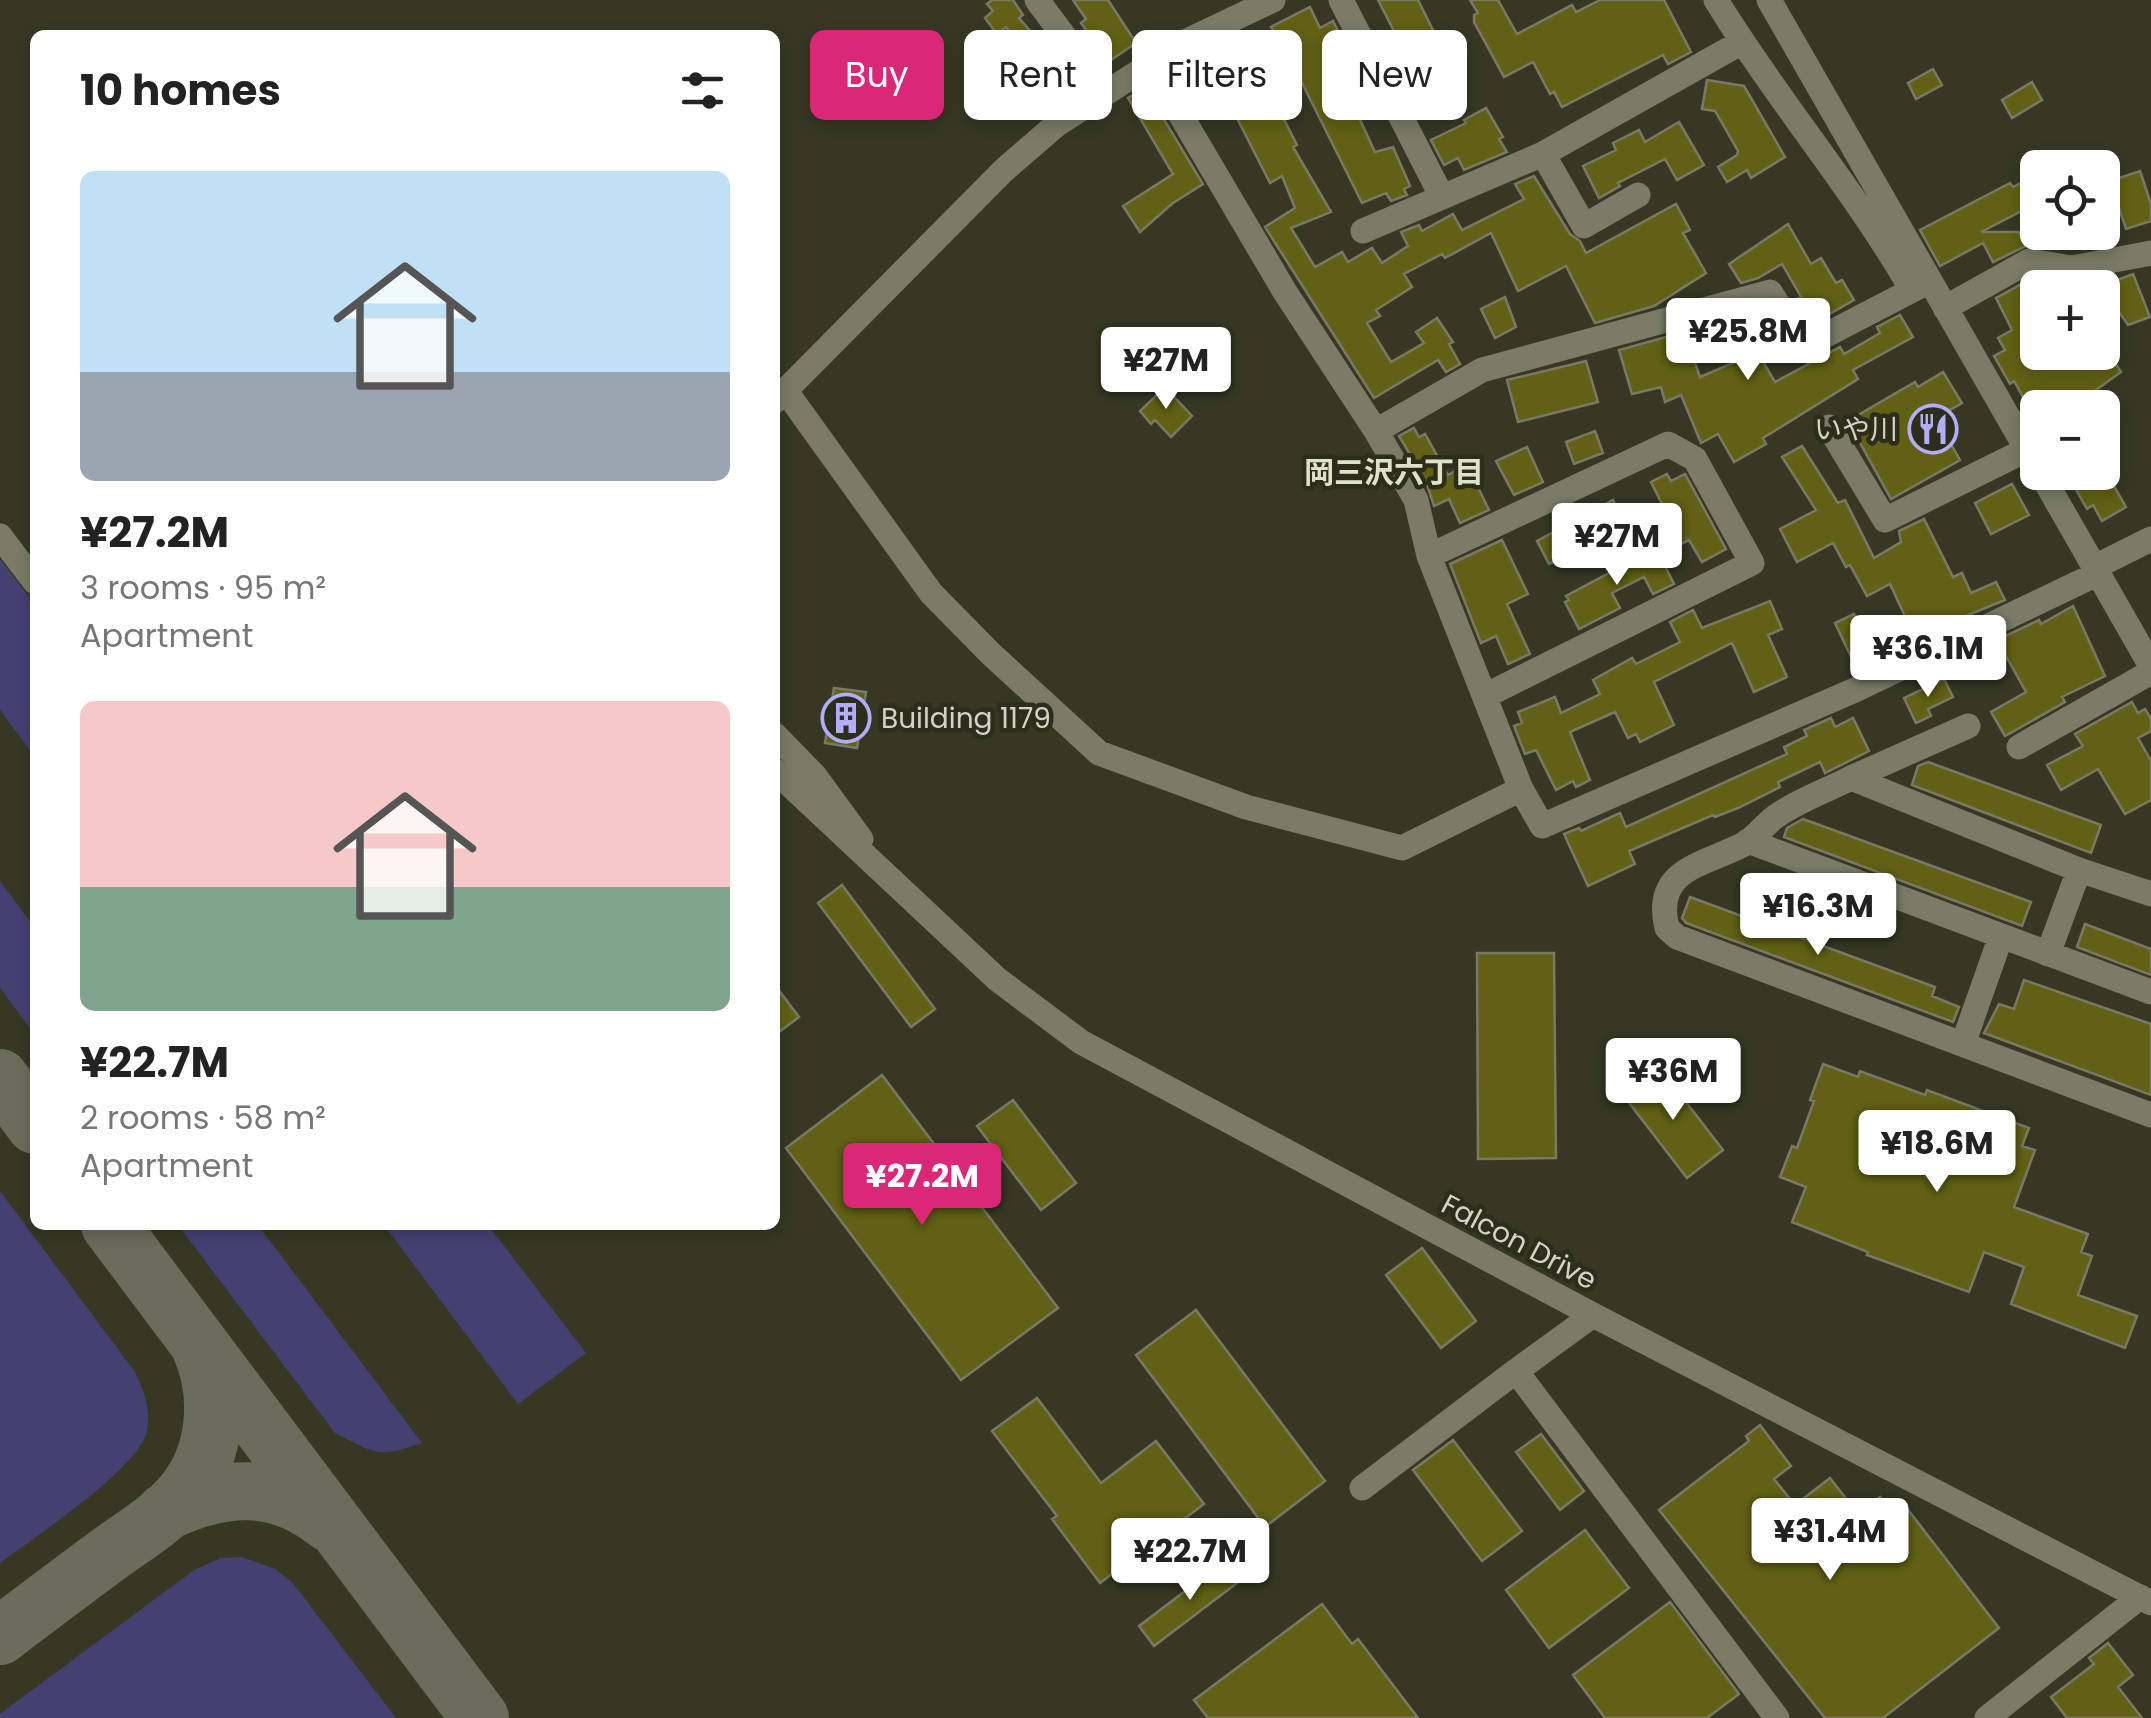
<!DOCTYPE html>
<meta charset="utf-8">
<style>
:root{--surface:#fff;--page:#f6f6f6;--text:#222;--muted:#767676;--accent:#db2777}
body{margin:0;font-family:Poppins,"Noto Sans JP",sans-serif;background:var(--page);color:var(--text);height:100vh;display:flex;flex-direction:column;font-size:38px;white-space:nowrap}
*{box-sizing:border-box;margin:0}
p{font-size:32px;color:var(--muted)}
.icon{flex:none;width:55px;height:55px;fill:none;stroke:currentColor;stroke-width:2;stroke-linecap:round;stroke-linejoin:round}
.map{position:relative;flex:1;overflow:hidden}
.drawer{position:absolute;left:30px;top:30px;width:750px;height:1200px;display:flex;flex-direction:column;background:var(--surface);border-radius:15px;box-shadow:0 5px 15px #0003}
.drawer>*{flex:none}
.top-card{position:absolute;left:810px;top:30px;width:950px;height:90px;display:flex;gap:20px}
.tools{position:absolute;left:2020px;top:150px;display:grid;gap:20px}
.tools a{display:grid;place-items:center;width:100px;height:100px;border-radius:15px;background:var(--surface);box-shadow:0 5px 15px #0003;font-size:50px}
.price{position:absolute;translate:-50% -85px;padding:0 22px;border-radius:10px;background:#fff;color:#222;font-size:32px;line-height:65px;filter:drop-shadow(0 2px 5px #0008)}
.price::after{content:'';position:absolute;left:50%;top:60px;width:30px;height:22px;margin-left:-15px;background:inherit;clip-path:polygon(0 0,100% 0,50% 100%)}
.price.on{background:var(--accent);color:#fff}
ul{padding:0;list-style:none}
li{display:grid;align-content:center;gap:20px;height:530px;padding:0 50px}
li span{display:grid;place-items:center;height:310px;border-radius:15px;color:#555}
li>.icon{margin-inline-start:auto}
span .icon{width:180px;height:180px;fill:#fffc;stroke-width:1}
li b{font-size:42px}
h2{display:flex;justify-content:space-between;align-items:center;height:120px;padding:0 50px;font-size:42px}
.pill{padding:0 35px;border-radius:15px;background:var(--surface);box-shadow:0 5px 15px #0003;font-size:35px;line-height:90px}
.pill.on{background:var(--accent);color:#fff}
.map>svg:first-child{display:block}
.green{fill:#454072}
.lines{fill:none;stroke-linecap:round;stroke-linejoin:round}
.taxiway{stroke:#6c6c5c;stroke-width:58}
.building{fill:#616014;stroke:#797a65;stroke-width:2.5}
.minor{stroke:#7b7b67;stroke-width:25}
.labels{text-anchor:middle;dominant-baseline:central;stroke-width:9;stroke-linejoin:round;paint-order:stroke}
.poi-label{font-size:28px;fill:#d3d3c8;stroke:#2d2d1b;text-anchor:end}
.street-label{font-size:28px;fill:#d3d3c8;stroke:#2d2d1b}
.neighbourhood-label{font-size:30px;font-weight:bold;fill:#e0e1ca;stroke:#2d2d1b}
</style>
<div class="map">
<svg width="2151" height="1718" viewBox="0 0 2151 1718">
<rect width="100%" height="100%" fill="#373724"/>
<path class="green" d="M0 559 35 605V757L0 710Z
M0 881 35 928V1035L0 988Z
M0 1191 135 1372C144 1391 151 1409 147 1431 140 1468 33 1538 0 1563Z
M178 1225H258L422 1443C375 1459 376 1453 335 1433Z
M384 1225H488L586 1353 518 1404Z
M242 1557 275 1569 292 1582 396 1718H0V1714L194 1570 221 1558Z"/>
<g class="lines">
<path class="taxiway" d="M0 1078 35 1125
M110 1225 480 1718
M165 1512C223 1485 276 1480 329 1523
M0 1636C35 1609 70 1583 105 1557 131 1538 162 1520 183 1495 217 1454 221 1396 201 1349"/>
</g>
<path class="building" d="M992 0H1013L1023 15 1019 18 1032 33 1019 43 1006 27 997 34 985 18 993 11 987 4Z
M1073 0H1108L1136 43 1108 62 1081 23 1086 19Z
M1378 0H1418L1438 40 1446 36 1453 50 1414 70Z
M1470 0H1498L1517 34 1572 5 1576 12 1600 0H1664L1691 52 1668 64 1663 55 1562 107 1554 92 1550 94 1533 62 1504 77 1474 22V15L1478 13Z
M1310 7 1320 28 1333 21 1365 83 1350 91 1349 96 1375 152 1393 147 1410 186 1404 189 1407 195 1391 201 1386 193 1362 203 1295 69 1266 84 1297 145 1293 147 1331 212 1291 228 1315 267 1342 252 1348 262 1372 248 1382 263 1408 246 1401 232 1419 225 1422 231 1453 214 1462 230 1524 199 1515 184 1534 176 1570 234 1580 241 1586 253 1676 204 1690 230 1683 233 1706 273 1654 306 1595 323 1566 266 1518 291 1491 233 1445 258 1442 254 1404 274 1412 287 1376 310 1380 316 1367 323 1391 362 1424 343 1416 332 1437 318 1453 342 1449 344 1460 364 1446 372 1438 360 1374 398 1265 227 1295 208 1282 176 1270 183 1213 71 1220 67 1215 58 1241 45 1246 54 1277 38 1271 27Z
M1933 69 1942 85 1916 99 1908 83Z
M1707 80 1744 86 1785 157 1751 178 1747 170 1727 182 1718 167 1737 155 1738 151 1715 111 1702 109Z
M2032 82 2042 100 2012 118 2002 100Z
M1145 88 1203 184 1173 203 1140 232 1123 206 1173 174 1128 98Z
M1486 108 1503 137 1499 139 1507 152 1464 170 1458 158 1444 165 1431 140 1466 123 1464 120Z
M1679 122 1704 165 1677 180 1665 159 1618 183 1620 186 1599 198 1583 166 1616 150 1613 143 1639 130 1645 142Z
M2140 171 2151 204V221L2126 229 2110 181Z
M2025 181 2037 203 1981 232H2019L2026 246 1993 262 1983 243 1940 266 1920 230 2010 183 2013 187Z
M1788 224 1811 264 1821 258 1836 283 1842 280 1854 300 1817 321 1811 311 1804 315 1795 300 1801 297 1782 264 1758 278 1741 283 1729 264Z
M2133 274 2150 317 2128 325 2101 286Z
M2027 281 2038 300V311L2024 318 2038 343V352H2108L2121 372 2071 408H2038V424L2014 381 2010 384 1994 356 2005 350 1998 338 2012 330 1996 298Z
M1505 297 1516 327 1495 338 1481 309Z
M1900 315 1913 337 1853 370 1858 379 1763 438 1766 444 1734 462 1718 434 1701 443 1681 395 1665 402 1661 387 1632 394 1619 350 1684 332 1700 377 1735 362 1718 324 1743 316 1753 339 1751 341 1775 382 1840 347 1844 354 1880 333 1877 327Z
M1586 361 1598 402 1518 422 1507 380Z
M1943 372 1962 403 1936 418 1960 460 1891 499 1848 421 1915 382 1918 387Z
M1165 387 1192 416 1171 437 1155 420 1151 424 1140 411Z
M1414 428 1419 437 1425 434 1448 475 1471 462 1480 478 1475 481 1489 510 1460 523 1449 499 1434 506 1426 481 1399 436Z
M1595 431 1603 453 1574 464 1566 442Z
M1802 446 1838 503 1845 500 1874 558 1901 542 1899 531 1924 519 1953 577 1962 573 1971 593 1996 582 2005 600 1941 626 1943 630 1917 642 1890 584 1867 596 1850 565 1846 567 1833 543 1797 562 1780 529 1816 510 1782 457Z
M1527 447 1543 482 1514 495 1496 461Z
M2072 472H2106L2126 507 2102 521 2093 505 2087 509 2074 486 2078 484Z
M1667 474 1671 481 1685 474 1726 549 1702 562 1689 540 1664 553 1645 517 1664 508 1651 482Z
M2012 484 2029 515 1991 534 1975 503Z
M1613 500 1627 529 1549 564 1537 541Z
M1502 540 1528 594 1507 604 1530 654 1508 664 1496 636 1481 643 1450 564Z
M1656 548 1674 584 1653 594 1644 577 1612 593 1620 608 1579 629 1565 602 1569 600 1566 596Z
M1770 601 1782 629 1768 635 1787 677 1754 692 1732 643 1654 682 1674 725 1640 742 1636 734 1628 738 1615 712 1570 732 1590 780 1576 787 1573 781 1556 790 1536 750 1525 754 1514 726 1522 723 1518 712 1555 697 1561 713 1600 694 1593 680 1632 658 1636 664 1680 642 1670 622 1693 610 1702 628Z
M2073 606 2105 676 2062 697 2065 702 2005 736 1991 712 2026 692 1997 640 2039 620 2041 624Z
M1854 614 1873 654 1854 663 1835 623Z
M1944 679 1953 697 1928 709 1931 716 1916 723 1904 698Z
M834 688 866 692 857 748 825 743Z
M2132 702 2138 713 2145 709 2151 719V731L2138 738 2151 761V800L2125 814 2098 769 2061 790 2047 765 2083 746 2075 734Z
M1831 718 1835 727 1853 718 1869 751 1825 773 1820 762 1778 782 1780 787 1738 808 1715 817 1713 815 1629 851 1635 864 1588 886 1564 834 1579 828 1581 831 1620 813 1626 827 1787 754 1784 747 1807 736 1804 730Z
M1928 762 2101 825 2091 853 1912 785 1918 766Z
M1803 819 2031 902 2022 926 1784 837 1787 828Z
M842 885 935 1009 911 1027 818 903Z
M1690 897 1935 987 1932 996 1959 1007 1953 1022 1686 923 1682 918Z
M2085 924 2151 949V975L2077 947Z
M1477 953H1554L1556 1158 1478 1159Z
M2024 980 2151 1024V1095L1984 1033 1999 1004 2014 1009Z
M775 985 799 1017 775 1035Z
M1823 1064 1858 1077 1860 1071 1925 1095 1927 1090 2029 1128 2022 1146 2035 1150 2014 1207 2088 1234 2081 1252 2092 1256 2078 1295 2137 1316 2125 1348 2011 1304 2024 1267 1984 1252 1969 1292 1867 1255 1868 1252 1792 1222 1806 1187 1780 1177 1792 1146 1797 1148 1814 1101 1810 1100Z
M1659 1067 1723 1150 1687 1178 1623 1095Z
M882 1075 1058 1308 961 1380 786 1148Z
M1013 1100 1076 1183 1041 1210 977 1126Z
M1422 1248 1476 1321 1441 1348 1386 1275Z
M1196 1310 1325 1481 1265 1527 1136 1355Z
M1037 1398 1101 1483 1156 1441 1204 1504 1100 1583 1052 1519 1057 1516 992 1431Z
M1760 1425 1791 1466 1774 1479 1795 1505 1830 1478 1858 1514 1880 1497 1898 1520 1909 1511 1999 1628 1883 1718H1825L1659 1510 1749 1441 1746 1436Z
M1541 1434 1584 1491 1560 1510 1516 1452Z
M1453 1440 1522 1531 1482 1561 1413 1470Z
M1585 1530 1629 1588 1549 1648 1506 1590Z
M1226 1560 1241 1580 1154 1646 1139 1626Z
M1670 1602 1739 1694 1707 1718H1605L1573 1675Z
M1322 1604 1352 1644 1358 1639 1418 1718H1208L1194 1700Z
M2108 1643 2133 1675 2118 1687 2142 1718H2067L2051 1697 2094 1664 2089 1658Z"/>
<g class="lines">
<path class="minor" d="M1037 0 1105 91
M1341 0 1442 197
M1716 0C1777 100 1854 189 1912 290
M1769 0 2038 469
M1150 63 1285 292 1376 431 1416 500 1429 556 1521 789 1542 826 1855 690 2099 573
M1543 154 1584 226 1638 195
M1363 231 1543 154 1742 42
M1945 308 2029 261 2072 268 2151 253
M785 390 931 593 991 654 1099 753 1246 807 1402 848 1521 789
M775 401 1004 170 1056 125 1187 41 1273 0
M1829 427 1885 520 2026 450
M1376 431 1482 370 1770 292 1805 346 1930 281
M2040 472 2151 666
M0 536 35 582
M1429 556 1668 444 1695 459 1752 563 1485 696
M2095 567 2151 539
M1968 726 1851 778 2079 870 2151 894
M775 735 815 776 861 839
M2019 747 2151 672
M775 771 997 979 1081 1042 1593 1315 2151 1603
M1851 778C1826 791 1797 801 1775 817 1764 825 1757 836 1746 843 1707 865 1652 867 1667 928L1677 937 2151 1115
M1748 841 2151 992
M2048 954 2079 870
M1963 1044 2001 936
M1516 1371 1593 1315
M1362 1488 1516 1371 1777 1718
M1987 1718 2140 1597"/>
</g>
<defs>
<g id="restaurant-ring" transform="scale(2.5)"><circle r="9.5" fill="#2d2d1b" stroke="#b1adfa" stroke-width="1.5"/><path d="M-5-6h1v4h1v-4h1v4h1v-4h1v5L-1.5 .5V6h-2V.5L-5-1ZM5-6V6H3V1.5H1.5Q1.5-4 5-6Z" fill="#b1adfa"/></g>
<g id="building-ring" transform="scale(2.5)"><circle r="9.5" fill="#2d2d1b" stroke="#b1adfa" stroke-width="1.5"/><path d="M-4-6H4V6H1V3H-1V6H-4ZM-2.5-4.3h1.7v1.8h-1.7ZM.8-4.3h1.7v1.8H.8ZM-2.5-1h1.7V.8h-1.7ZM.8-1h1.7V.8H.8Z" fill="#b1adfa"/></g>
</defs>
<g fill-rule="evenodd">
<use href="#restaurant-ring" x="1933" y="429"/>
<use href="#building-ring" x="846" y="718"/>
</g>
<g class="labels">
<g class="poi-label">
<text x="1898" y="429">いや川</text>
<text x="881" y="718" text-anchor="start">Building 1179</text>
</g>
<g class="street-label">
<text transform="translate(1519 1242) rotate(28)">Falcon Drive</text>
</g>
<g class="neighbourhood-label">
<text x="1394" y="472">岡三沢六丁目</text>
</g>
</g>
</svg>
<div class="tools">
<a><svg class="icon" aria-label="locate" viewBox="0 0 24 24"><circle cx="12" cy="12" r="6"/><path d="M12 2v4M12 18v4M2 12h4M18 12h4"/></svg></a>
<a>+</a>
<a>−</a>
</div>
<b class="price" style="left:1748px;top:383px">¥25.8M</b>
<b class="price" style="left:1166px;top:412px">¥27M</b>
<b class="price" style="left:1617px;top:588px">¥27M</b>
<b class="price" style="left:1928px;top:700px">¥36.1M</b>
<b class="price" style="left:1818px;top:958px">¥16.3M</b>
<b class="price" style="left:1673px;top:1123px">¥36M</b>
<b class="price" style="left:1937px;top:1195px">¥18.6M</b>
<b class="price on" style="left:922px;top:1228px">¥27.2M</b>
<b class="price" style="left:1830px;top:1583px">¥31.4M</b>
<b class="price" style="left:1190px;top:1603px">¥22.7M</b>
<div class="top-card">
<a class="pill on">Buy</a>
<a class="pill">Rent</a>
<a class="pill">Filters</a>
<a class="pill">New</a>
</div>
<section class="drawer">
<h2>10 homes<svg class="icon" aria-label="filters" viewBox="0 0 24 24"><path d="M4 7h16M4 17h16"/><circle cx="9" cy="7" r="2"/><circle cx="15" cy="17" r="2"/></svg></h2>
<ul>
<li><span style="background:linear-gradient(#bfe0f5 65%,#9aa5b1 0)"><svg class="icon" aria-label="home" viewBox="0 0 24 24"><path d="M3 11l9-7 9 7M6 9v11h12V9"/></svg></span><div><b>¥27.2M</b><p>3 rooms · 95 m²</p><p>Apartment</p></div></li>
<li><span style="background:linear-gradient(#f6c9c9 60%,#7fa58c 0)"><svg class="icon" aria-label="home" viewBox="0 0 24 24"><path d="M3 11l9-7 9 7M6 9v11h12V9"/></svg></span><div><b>¥22.7M</b><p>2 rooms · 58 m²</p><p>Apartment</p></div></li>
</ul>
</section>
</div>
